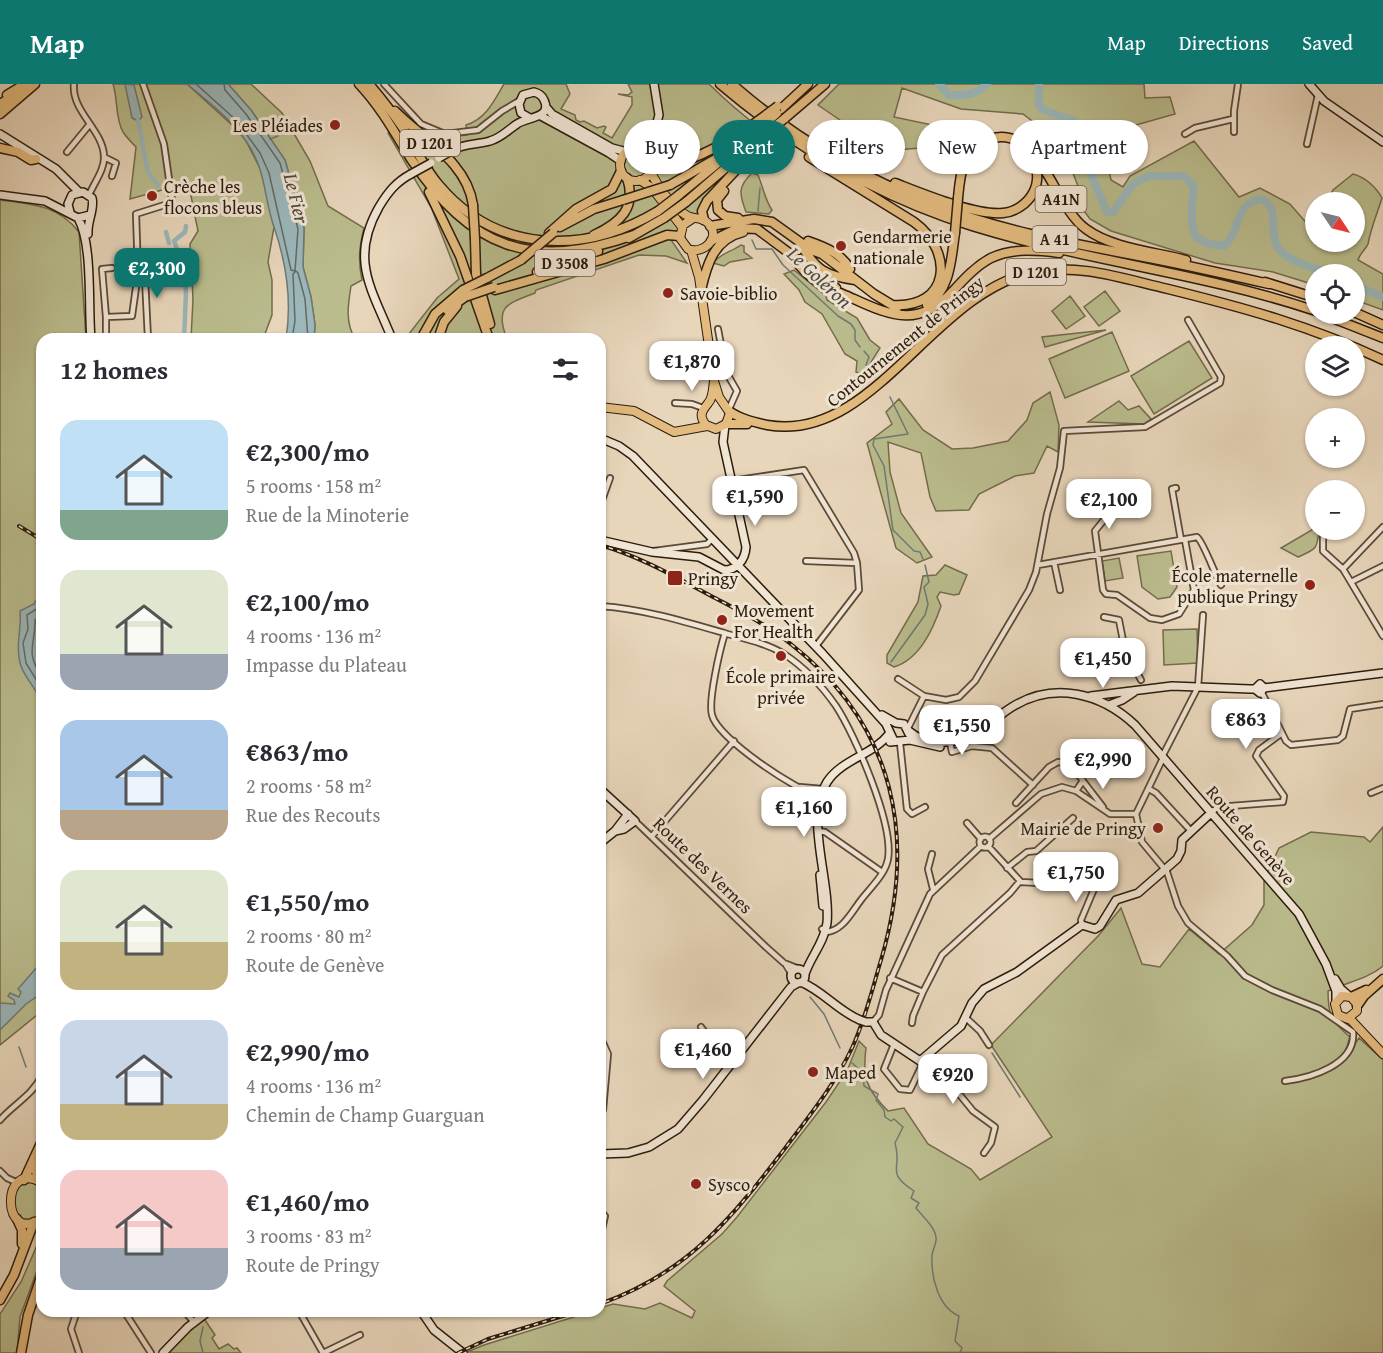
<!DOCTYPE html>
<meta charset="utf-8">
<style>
:root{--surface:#fff;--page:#f2f2f3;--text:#2b2b33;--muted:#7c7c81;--accent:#0f766e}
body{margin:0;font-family:"Gentium Book Plus",serif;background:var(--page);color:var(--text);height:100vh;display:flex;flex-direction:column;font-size:22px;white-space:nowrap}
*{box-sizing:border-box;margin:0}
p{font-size:20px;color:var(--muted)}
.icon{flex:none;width:33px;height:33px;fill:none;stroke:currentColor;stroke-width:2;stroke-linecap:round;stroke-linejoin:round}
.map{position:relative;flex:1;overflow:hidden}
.sheet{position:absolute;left:36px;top:249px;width:570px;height:984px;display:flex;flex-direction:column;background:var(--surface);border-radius:18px;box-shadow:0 2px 4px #0004}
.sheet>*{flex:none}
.guide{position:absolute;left:624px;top:36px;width:570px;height:54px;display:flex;gap:12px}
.needle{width:39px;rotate:125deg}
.buttons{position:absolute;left:1305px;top:108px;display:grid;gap:12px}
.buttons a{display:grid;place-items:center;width:60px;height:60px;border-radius:50%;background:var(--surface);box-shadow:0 2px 4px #0004;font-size:30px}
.price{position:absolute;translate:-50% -51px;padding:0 14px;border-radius:12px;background:#fff;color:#222;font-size:20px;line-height:39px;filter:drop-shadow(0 2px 3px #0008)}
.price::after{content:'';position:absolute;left:50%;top:36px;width:18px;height:14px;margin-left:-9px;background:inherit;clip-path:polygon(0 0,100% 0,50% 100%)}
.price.on{background:var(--accent);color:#fff}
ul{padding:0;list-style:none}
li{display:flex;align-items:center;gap:18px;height:150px;padding:0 24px}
li span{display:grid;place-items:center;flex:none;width:168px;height:120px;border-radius:18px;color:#555}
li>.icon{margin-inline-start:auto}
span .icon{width:72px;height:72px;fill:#fffc;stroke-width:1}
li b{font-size:26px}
h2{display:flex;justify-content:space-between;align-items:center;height:72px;padding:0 24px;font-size:26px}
.pill{padding:0 21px;border-radius:27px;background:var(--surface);box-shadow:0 2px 4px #0004;font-size:21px;line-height:54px}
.pill.on{background:var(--accent);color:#fff}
header{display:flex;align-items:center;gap:36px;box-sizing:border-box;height:84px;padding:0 30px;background:var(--accent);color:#fff}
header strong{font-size:28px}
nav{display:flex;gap:33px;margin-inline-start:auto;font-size:21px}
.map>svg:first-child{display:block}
.green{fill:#babc8d;stroke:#736c4c;stroke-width:1.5}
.water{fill:#9bb7ba;stroke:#6f7974;stroke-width:1.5}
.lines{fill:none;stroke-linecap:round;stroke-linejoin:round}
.shore{stroke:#646a63;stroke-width:1.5}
.stream{stroke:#6f7974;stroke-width:1.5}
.canal{stroke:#9bb7ba;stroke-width:4.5}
.river{stroke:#9bb7ba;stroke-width:8}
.street-casing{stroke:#5b4a38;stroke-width:8}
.secondary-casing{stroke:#2c1c0c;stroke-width:10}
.primary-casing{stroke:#2c1c0c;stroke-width:10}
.highway-casing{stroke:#2c1c0c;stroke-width:11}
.street{stroke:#f0e4d3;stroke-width:4.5}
.secondary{stroke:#f0e4d3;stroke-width:7}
.primary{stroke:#e4bb7e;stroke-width:8}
.highway{stroke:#e4bb7e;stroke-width:8}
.rail-casing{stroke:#2c1c0c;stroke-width:4}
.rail{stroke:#f0e4d3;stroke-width:1.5;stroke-dasharray:4.5;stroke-linecap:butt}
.secondary-bridge-casing{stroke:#2c1c0c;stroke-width:10;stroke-linecap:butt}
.highway-bridge-casing{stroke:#2c1c0c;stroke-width:11;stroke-linecap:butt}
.secondary-bridge{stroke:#f0e4d3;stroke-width:7}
.highway-bridge{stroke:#e4bb7e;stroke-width:8}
.poi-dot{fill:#8f2418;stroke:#f0e4d3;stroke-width:2}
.labels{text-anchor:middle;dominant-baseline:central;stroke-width:6;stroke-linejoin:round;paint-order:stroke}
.shield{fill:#f0e4d3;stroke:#675848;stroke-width:1.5}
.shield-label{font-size:16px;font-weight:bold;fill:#2c1c0c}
.poi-label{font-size:18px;fill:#2c1c0c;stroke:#f0e4d3;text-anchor:start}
.street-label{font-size:18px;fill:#2c1c0c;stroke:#f0e4d3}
.water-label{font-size:20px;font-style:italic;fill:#4d4a40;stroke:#f0e4d3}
</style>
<header>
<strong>Map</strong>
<nav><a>Map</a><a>Directions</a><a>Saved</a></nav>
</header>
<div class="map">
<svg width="1383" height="1269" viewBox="0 0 1383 1269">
<rect width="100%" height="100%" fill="#e8d6bb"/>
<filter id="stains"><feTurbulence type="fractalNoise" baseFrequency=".00333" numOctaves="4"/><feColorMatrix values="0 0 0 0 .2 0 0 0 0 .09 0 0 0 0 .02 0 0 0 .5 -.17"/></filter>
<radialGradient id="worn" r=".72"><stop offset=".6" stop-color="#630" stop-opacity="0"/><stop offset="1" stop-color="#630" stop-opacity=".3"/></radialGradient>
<path class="green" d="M113 0H187L232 41 245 55 263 90 274 143 268 178 272 196V231L263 255H191L193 215 190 160 198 147 190 107 180 101 130 115 136 63C132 59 127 54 123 48 115 34 118 15 113 0Z
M228 0H251L282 29 310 77 328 122 364 144C359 163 358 177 362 196L351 202C348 221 345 238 355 255H314L315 241 311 213 303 183 304 144 285 76 251 26Z
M504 0H566L570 10 561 25 575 31 576 36 580 38 584 37 597 44 604 42 606 43 603 49 612 54 632 21V13L618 10 628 11 632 8 628 0H709C734 25 761 46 790 66L784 73 770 59 763 63 750 82 749 74 707 122 669 153 687 179 666 172 639 171 536 206 535 209C507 220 494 222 507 255H405L437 214 459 195 431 123 388 49 409 34C426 51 444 54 467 51L466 41C486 35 494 17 504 0Z
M839 0H1144L1145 14 1170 13 1175 30 1111 48 1119 76 1108 82 1111 96 1123 103 1130 92 1194 57 1239 113 1260 104 1290 120 1310 143 1314 140 1311 134 1315 126 1316 158H1354V118H1327L1333 106 1353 90C1365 93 1376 103 1382 114 1377 130 1371 144 1368 160 1366 165 1360 169 1358 176L1383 190V226L1355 216 1354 190H1316L1315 201 1273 188 1215 179 1111 147 1090 135 1073 112 1078 102 1069 79 1050 51 1023 30 961 25 902 4 894 33 961 47 953 76 920 64 885 67 818 21Z
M752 89 758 91C763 103 765 116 772 126L769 130 746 128C739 110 738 102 752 89Z
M0 116C32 120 58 121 79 148L86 255H42V927L0 961Z
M741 161 744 162V168L752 174 730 178 724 182 713 179C721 169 731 168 741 161Z
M794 186 826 212 827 216 857 234 870 256 880 264 863 291 856 288 857 277 845 270 822 230 805 218 799 206 784 190Z
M1105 207 1120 227 1099 242 1084 223Z
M1070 212 1085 232 1066 245 1052 227Z
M1106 246 1045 263 1042 253Z
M1112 248 1129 287 1065 314 1049 275Z
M1189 257 1212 294 1154 330 1131 292Z
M1050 308 1059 341 1058 368 1047 362 1034 389 1015 392 979 410 969 426 936 427 930 413 921 369 888 358 890 388 901 429 932 473 917 479 896 464 867 359 892 340 886 328 899 315 923 346 952 365 973 364 1008 357 1027 336 1033 319Z
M1119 317 1128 326 1139 322 1151 335 1145 340 1088 338Z
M1315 444 1319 446C1317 466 1316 465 1298 473L1281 464Z
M1171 467 1177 503 1170 513 1158 515 1142 503 1137 472Z
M1119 474 1123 494 1105 497 1102 477Z
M945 481 967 491 959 510 954 511 940 508 937 513 941 522C933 545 920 575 894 583L887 579V571L918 518 923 492 936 491Z
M1197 545 1198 579 1164 581 1163 546Z
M1383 743V882C1366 896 1347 898 1328 907 1328 932 1332 938 1350 953L1342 978 1359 954 1383 976V1269L467 1268 484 1261 593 1227H600V1224L613 1220 645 1225 660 1219 692 1234 695 1227 664 1202 667 1197 722 1150 737 1133 826 1018 847 987 859 957 866 964C862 994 867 1006 888 1027L904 1024 928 1060 971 1085 980 1096 1052 1053 991 961 1099 851 1121 824 1142 880 1160 883 1189 845 1219 870 1252 841 1264 821V796L1279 764 1311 748 1364 753 1370 758Z
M31 1098 42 1103V1131C20 1141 16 1133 11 1112L18 1102Z
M42 1150V1173L20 1233 17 1269H0V1230L21 1198Z
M203 1233 215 1251 212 1254 219 1265 228 1260 234 1265 237 1264 241 1269H167Z"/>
<path class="water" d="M125 0 134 1 142 33 138 37 132 34Z
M187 0H228L251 26 285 76 304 144 303 183 311 213 315 241 314 255H286C292 217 286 178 274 143 263 111 267 88 246 57 231 35 207 17 187 0Z
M42 506V622C39 605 24 595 20 579 15 561 22 546 20 527L34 520Z
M38 882 42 884V909L26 920 0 946V919L15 920 14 916 8 912 10 909 19 913 21 908 18 905Z"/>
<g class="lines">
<path class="shore" d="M196 0 236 36 260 69 269 89 291 186 295 187 298 145 280 79 246 30 225 6 224 0
M292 255 295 237 293 190 296 187 298 189 305 215 308 255
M42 518 38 524 27 531 28 545 23 559 26 579 42 605
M42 531 35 536C36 560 24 568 42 592"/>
<path class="stream" d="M270 55 278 52
M758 127 760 104
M752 156 756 165H772L783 181 838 232 851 240 855 246V256L860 263
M864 267 869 273 866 281 875 293
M890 313 908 350 874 355 873 361 884 382 893 446 914 467 920 468 923 475
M891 578 925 531 928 520 924 503 929 498 925 481
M810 913 824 930 840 964
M19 963 26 983
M992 969 1020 1013
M852 979 863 989 864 1002 878 1010 876 1016 884 1026 885 1033 891 1037 894 1035 903 1043 895 1059C903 1086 884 1087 914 1107L911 1114 919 1119 916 1124C922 1132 936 1144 936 1154 937 1160 932 1166 932 1172 931 1193 938 1223 959 1232L955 1257 962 1264 960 1269
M192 1227 193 1229
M203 1269 200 1257 203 1243"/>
<path class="canal" d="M138 37 148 88 158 102
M166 148 169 159
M184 255 186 208 183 182 174 157 185 148 186 142"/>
<path class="river" d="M939 0 949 11C964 12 976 11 987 0
M1039 0V21L1043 26 1072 36 1078 40 1084 74 1107 128H1113L1133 100 1148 92H1183L1193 101C1194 120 1188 135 1196 153L1209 160 1224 162C1243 145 1233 119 1262 115 1281 127 1268 144 1277 162 1287 179 1315 183 1331 190
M1354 201 1383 213"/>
<g class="street-casing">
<path id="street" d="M74 0C71 27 103 46 104 72 105 85 94 99 89 111
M384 0 421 40 445 50 478 46 502 27 519 17
M1234 48V27L1238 0
M1185 50 1195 44 1233 35
M1307 60 1318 11
M67 68 90 40
M104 73 116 79 112 92
M138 189 145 194 148 255
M106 233 102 185 112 184
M718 245 726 288 737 307 729 325
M106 255V233L132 232 138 189 136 130 171 119 172 116 164 60 143 0
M675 319 692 320 703 324
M732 397 804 386 854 469 857 479 859 506 816 562
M1176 404 1172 405 1181 456
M1123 421 1125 415 1132 413 1136 415 1135 421 1127 423 1123 421 1112 426 1095 447 1103 506 1106 510 1117 511 1150 534 1162 536 1179 530 1194 506 1185 456
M600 422 610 394
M1383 443 1343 485 1383 552
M1323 451V467L1343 485
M654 467 707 460 712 455
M806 477 857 479
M1054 478 1060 506
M1038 481 1197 453C1203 457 1215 491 1221 501
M1351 498 1383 482
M600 522C643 525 683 537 724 549 745 555 766 559 784 570 804 583 822 602 836 622 855 651 894 740 888 775 885 791 870 804 861 816 851 829 842 848 825 848L822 845
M1104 533 1119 536 1125 567 1141 596
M725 549C720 565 708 616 712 631 718 655 797 707 820 713
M898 595 924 612 946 616 959 613 975 597 1029 506 1036 488 1047 430 1060 384 1064 347 1145 343 1220 299 1221 293 1188 236
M1262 609 1286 657 1291 661 1338 656 1343 652 1350 625 1383 620
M908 644 924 612
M950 658 952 668 972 662 992 664 1033 701
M900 659 907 725 912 730 925 723
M1162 673 1198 603 1203 531
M1083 697 1103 723
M800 703 823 705
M1149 705 1156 709 1191 747
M1371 709 1383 704
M1016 719 1049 683 1058 678 1066 679 1082 695V698L1076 707
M1212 728 1218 723 1283 718 1284 712 1256 672 1259 666 1282 649
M1136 730 1142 758 1167 788 1178 822 1188 839 1227 872 1245 892 1272 906 1320 925 1353 948C1356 981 1310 994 1285 997
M1136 730 1163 674
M635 737 766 863 784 879 797 884
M967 739 981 755
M817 747 825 748 882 788
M652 752 734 657
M979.5 758a5.5 5.5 0 1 1 11 0a5.5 5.5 0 1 1-11 0Z
M989 755 1041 710 1062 703 1076 707 1110 730H1136
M988 762 1021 798 1039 799 1051 789
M932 770 928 785 933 805
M1007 784 1027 768 1036 767 1073 734
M1082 841 1081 836 1097 798
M786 881 791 889
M890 894 923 908
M966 934 980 947 989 961
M873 938 879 931 886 906 930 810 981 762
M912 939 913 932 923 908 942 871 1010 809 1020 797
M701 943 721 970 732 980
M600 952 608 970 603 1026H600
M894 960 884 985 900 1005 910 1006 923 979
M920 977 946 994 973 1027 995 1043 991 1059 984 1069
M0 1036C14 1020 33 1011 42 991
M0 1087 7 1094 18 1099
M600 1126 605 1132 600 1154
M77 1227 71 1245 79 1269
M124 1227 151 1269
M184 1227 194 1238
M299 1227 323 1269
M323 1269 360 1251"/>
</g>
<g class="secondary-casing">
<path id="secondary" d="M1309 0 1324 17 1383 58
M546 23 552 30 612 64 627 68
M541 32 609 69 621 77
M0 50 56 85 79 108
M635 65 653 48
M453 66C465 59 477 61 490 57 501 54 508 46 517 40 527 33 553 34 544 16 542 11 538 9 534 8L523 11 519 20 521 29 530 34
M648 71 659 31 654 0
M0 111 45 117 78 134 90 131
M70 128 68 120 72 111 83 108 92 114C95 125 87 137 88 150
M78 134C93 160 88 223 91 255
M392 255C372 205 349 176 379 123 388 108 396 98 411 90
M600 354 619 362 633 372 823 570 886 640 894 657
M600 456 652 468 699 473 724 486C737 486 745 476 746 463L723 358 725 341
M1264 604 1383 589
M1091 612 1172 602 1250 605H1255L1260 600 1264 604 1260 609 1255 605
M1109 621 1122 616 1134 608
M882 631 896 639 904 640 909 650
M909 647C926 662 955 661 974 650 988 642 999 631 1012 623 1054 597 1101 609 1135 641L1299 830 1326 880 1336 907V917
M890 658 910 656 940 663
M600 705 635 737 624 745 615 747
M600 759 615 747 628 730
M820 791 823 822
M791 892a7 7 0 1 1 14 0a7 7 0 1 1-14 0Z
M805 890C811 872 824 859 827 839 831 797 804 734 827 698 842 675 873 671 889 650
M1335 895 1341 905 1349 912
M801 898C823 907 838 927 860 936
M866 938H873L881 951 920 977 961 942 972 919 984 905 1017 888 1082 841 1095 845 1100 842 1116 816 1138 809 1177 775 1181 767 1182 756 1212 728
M600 1070 628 1069 649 1063 678 1045 703 1016 791 903 798 899
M421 1227 434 1246 463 1269
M163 1269 188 1243 209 1227"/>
</g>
<g class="primary-casing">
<path id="primary" d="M620 81a16 16 0 1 1 32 0a16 16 0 1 1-32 0Z
M650 87C658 102 671 122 686 131 693 136 701 132 708 139 722 153 704 171 688 165L680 154 683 141 692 135
M640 96 652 104 682 143
M691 166 699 193 714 297 719 313 730 329 726 340 716 345 706 341C698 331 702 327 709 318 713 313 713 304 714 297
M600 323 634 327 674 348 707 342
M1348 934 1357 927V920L1351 913 1342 912 1335 920 1338 931 1351 936 1383 970
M42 1099C0 1073 1 1163 42 1134"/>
</g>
<g class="highway-casing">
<path id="highway" d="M359 0C380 22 395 49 411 75 471 165 531 187 634 151
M369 0C382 15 394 31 405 47 416 65 425 85 439 101 497 170 585 171 658 127
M720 0C794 63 878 113 972 142 1085 177 1203 189 1316 227
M732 0C790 51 857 91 929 119 1000 147 1075 160 1149 174 1190 182 1230 191 1269 200
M7 11 25 0
M0 20 15 11
M781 25 808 0
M395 27C424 56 467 78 473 121
M0 30 35 0
M784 35 825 0
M0 64 18 68 31 76 36 75
M809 73 914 138C955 168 950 225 892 221
M651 79C675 90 731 56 751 42
M895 99C921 109 976 132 1003 129 1015 128 1027 120 1033 109 1039 98 1038 85 1032 73
M670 101 726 69 758 46
M724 107 717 116 718 126 725 132 738 134
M429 108 460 172 489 255
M679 111 717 80
M958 114C960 92 962 65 986 56 1040 36 1052 121 1086 145 1111 164 1156 168 1186 176
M686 118 756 58
M704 136 702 127 707 117 767 53
M710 142 754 135 772 138 811 166 822 170 874 210 897 224
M560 143 594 125 623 116
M549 149 576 125 612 105 621 87
M594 151C620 139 637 124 627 94
M629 154 664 134
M475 155 476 190 490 240
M711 157 738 144 757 145 836 204
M808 157C825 163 841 169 850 185
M801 161C816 186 826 192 855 196
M794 175C814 201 826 202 854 215 893 233 920 243 953 207 965 194 976 182 991 174 1013 164 1037 166 1059 169
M537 188 598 167
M487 194 521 176
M1265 198 1316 214
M495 206 604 175 667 151 680 152
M701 206C707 180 714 155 743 148
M927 221C951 205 951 175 955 149
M447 226 465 213
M1354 228 1383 241
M1322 230 1383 254
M421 255 435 230 463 206
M438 255 444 238 457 222
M729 327C740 335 754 338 767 341 873 360 932 208 1034 188 1079 179 1124 195 1168 205 1245 224 1311 242 1383 276
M726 340H747
M1351 913 1366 906
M1357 922 1364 912 1383 895
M39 1073 36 1088 40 1098
M24 1096 42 1057
M17 1135 22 1146V1160
M0 1216 14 1191 34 1138
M21 1269 28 1231 42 1190"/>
</g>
<use href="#street" class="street"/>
<use href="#secondary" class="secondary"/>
<use href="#primary" class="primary"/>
<use href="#highway" class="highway"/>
<g class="rail-casing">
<path id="rail" d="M19 442 42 456
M600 461C642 473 679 495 717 515 743 529 769 542 792 561 896 643 917 754 881 876 872 906 865 936 852 964 835 1000 810 1031 786 1063 731 1135 689 1188 600 1220
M458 1269 488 1255 579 1227"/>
</g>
<use href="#rail" class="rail"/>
<g class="secondary-bridge-casing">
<path id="secondary-bridge" d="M439 74 453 66
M411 90 431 79
M860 936 866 938"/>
</g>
<g class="highway-bridge-casing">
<path id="highway-bridge" d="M751 42 778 22
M758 46 777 29
M764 51 784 35
M623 116 670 101
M473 121 475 155
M658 127 679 111
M664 134 686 118
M955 149 958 114
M521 176 553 149
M463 206 487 194
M465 213 494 203"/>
</g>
<use href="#secondary-bridge" class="secondary-bridge"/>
<use href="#highway-bridge" class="highway-bridge"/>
</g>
<g class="poi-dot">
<circle cx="335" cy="41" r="6"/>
<circle cx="152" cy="112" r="6"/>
<circle cx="841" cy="162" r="6"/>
<circle cx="668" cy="209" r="6"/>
<rect x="667" y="486" width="16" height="16" rx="3"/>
<circle cx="1310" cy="501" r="6"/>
<circle cx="722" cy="536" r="6"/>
<circle cx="781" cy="572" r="6"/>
<circle cx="1158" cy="744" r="6"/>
<circle cx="813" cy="988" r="6"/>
<circle cx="696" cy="1100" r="6"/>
</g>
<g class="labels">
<g class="shield">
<rect x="400" y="46" width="60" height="26" rx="4.5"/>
<rect x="1035.5" y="102" width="51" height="26" rx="4.5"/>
<rect x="1032.5" y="142" width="45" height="26" rx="4.5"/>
<rect x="535" y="166" width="60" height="26" rx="4.5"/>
<rect x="1006" y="175" width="60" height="26" rx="4.5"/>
</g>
<g class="shield-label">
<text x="430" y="59">D 1201</text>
<text x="1061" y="115">A41N</text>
<text x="1055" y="155">A 41</text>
<text x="565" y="179">D 3508</text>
<text x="1036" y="188">D 1201</text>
</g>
<g class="poi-label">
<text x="323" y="41" text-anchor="end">Les Pléiades</text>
<text x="164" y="102">Crèche les<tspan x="164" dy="21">flocons bleus</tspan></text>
<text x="853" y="152">Gendarmerie<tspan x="853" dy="21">nationale</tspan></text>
<text x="680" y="209">Savoie-biblio</text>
<text x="1298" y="491" text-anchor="end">École maternelle<tspan x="1298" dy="21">publique Pringy</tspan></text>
<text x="688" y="494">Pringy</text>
<text x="734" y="526">Movement<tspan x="734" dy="21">For Health</tspan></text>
<text x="781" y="592" text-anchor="middle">École primaire<tspan x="781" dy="21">privée</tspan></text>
<text x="1146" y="744" text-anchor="end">Mairie de Pringy</text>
<text x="825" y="988">Maped</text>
<text x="708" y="1100">Sysco</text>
</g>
<g class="street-label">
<text transform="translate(905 257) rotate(-39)">Contournement de Pringy</text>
<text transform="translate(1251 751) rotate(49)">Route de Genève</text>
<text transform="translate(703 781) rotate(44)">Route des Vernes</text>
</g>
<g class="water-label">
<text transform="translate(297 114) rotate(76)">Le Fier</text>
<text transform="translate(820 193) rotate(43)">Le Goléron</text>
</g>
</g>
<rect width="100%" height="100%" filter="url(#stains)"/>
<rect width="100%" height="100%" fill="url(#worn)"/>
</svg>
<div class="buttons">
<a><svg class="needle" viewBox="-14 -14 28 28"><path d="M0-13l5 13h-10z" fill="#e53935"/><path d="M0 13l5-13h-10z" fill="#7c7c81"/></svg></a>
<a><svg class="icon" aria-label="locate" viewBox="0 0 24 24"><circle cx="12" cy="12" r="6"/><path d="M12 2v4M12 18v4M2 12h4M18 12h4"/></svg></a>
<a><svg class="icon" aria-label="layers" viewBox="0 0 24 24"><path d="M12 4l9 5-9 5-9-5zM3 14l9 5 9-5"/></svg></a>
<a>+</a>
<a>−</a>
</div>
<b class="price on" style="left:157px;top:215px">€2,300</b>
<b class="price" style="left:692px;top:308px">€1,870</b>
<b class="price" style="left:755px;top:443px">€1,590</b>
<b class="price" style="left:1109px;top:446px">€2,100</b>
<b class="price" style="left:1103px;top:605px">€1,450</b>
<b class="price" style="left:1246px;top:666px">€863</b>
<b class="price" style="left:962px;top:672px">€1,550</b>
<b class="price" style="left:1103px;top:706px">€2,990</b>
<b class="price" style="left:804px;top:754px">€1,160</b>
<b class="price" style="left:1076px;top:819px">€1,750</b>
<b class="price" style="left:703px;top:996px">€1,460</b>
<b class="price" style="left:953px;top:1021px">€920</b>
<div class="guide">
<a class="pill">Buy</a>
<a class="pill on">Rent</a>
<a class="pill">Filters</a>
<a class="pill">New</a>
<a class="pill">Apartment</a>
</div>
<section class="sheet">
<h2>12 homes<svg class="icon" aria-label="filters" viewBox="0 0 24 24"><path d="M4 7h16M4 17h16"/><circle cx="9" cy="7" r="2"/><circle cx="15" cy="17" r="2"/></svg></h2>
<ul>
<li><span style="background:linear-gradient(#bfe0f5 75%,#7fa58c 0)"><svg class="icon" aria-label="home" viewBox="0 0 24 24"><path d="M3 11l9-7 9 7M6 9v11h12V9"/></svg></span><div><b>€2,300/mo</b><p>5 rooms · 158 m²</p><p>Rue de la Minoterie</p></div></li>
<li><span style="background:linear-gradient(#dfe7d0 70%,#9aa5b1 0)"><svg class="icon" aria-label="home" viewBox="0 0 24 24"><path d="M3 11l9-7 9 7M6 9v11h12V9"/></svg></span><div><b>€2,100/mo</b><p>4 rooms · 136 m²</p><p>Impasse du Plateau</p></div></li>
<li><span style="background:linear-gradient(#a9c7e8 75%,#b9a48a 0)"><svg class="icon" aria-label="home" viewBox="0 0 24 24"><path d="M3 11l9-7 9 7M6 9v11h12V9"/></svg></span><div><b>€863/mo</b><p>2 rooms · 58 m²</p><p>Rue des Recouts</p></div></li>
<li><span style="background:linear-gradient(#dfe7d0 60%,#c2b280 0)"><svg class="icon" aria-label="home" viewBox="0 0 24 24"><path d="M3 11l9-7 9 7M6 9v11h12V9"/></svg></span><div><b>€1,550/mo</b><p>2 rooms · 80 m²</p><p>Route de Genève</p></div></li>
<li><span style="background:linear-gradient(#c9d6e8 70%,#c2b280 0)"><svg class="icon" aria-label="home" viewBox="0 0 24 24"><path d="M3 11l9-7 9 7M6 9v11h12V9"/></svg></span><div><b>€2,990/mo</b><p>4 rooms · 136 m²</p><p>Chemin de Champ Guarguan</p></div></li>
<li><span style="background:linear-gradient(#f6c9c9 65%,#9aa5b1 0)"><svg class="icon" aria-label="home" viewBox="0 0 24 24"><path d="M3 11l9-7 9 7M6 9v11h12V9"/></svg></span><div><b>€1,460/mo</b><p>3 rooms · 83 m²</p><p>Route de Pringy</p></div></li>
</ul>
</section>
</div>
